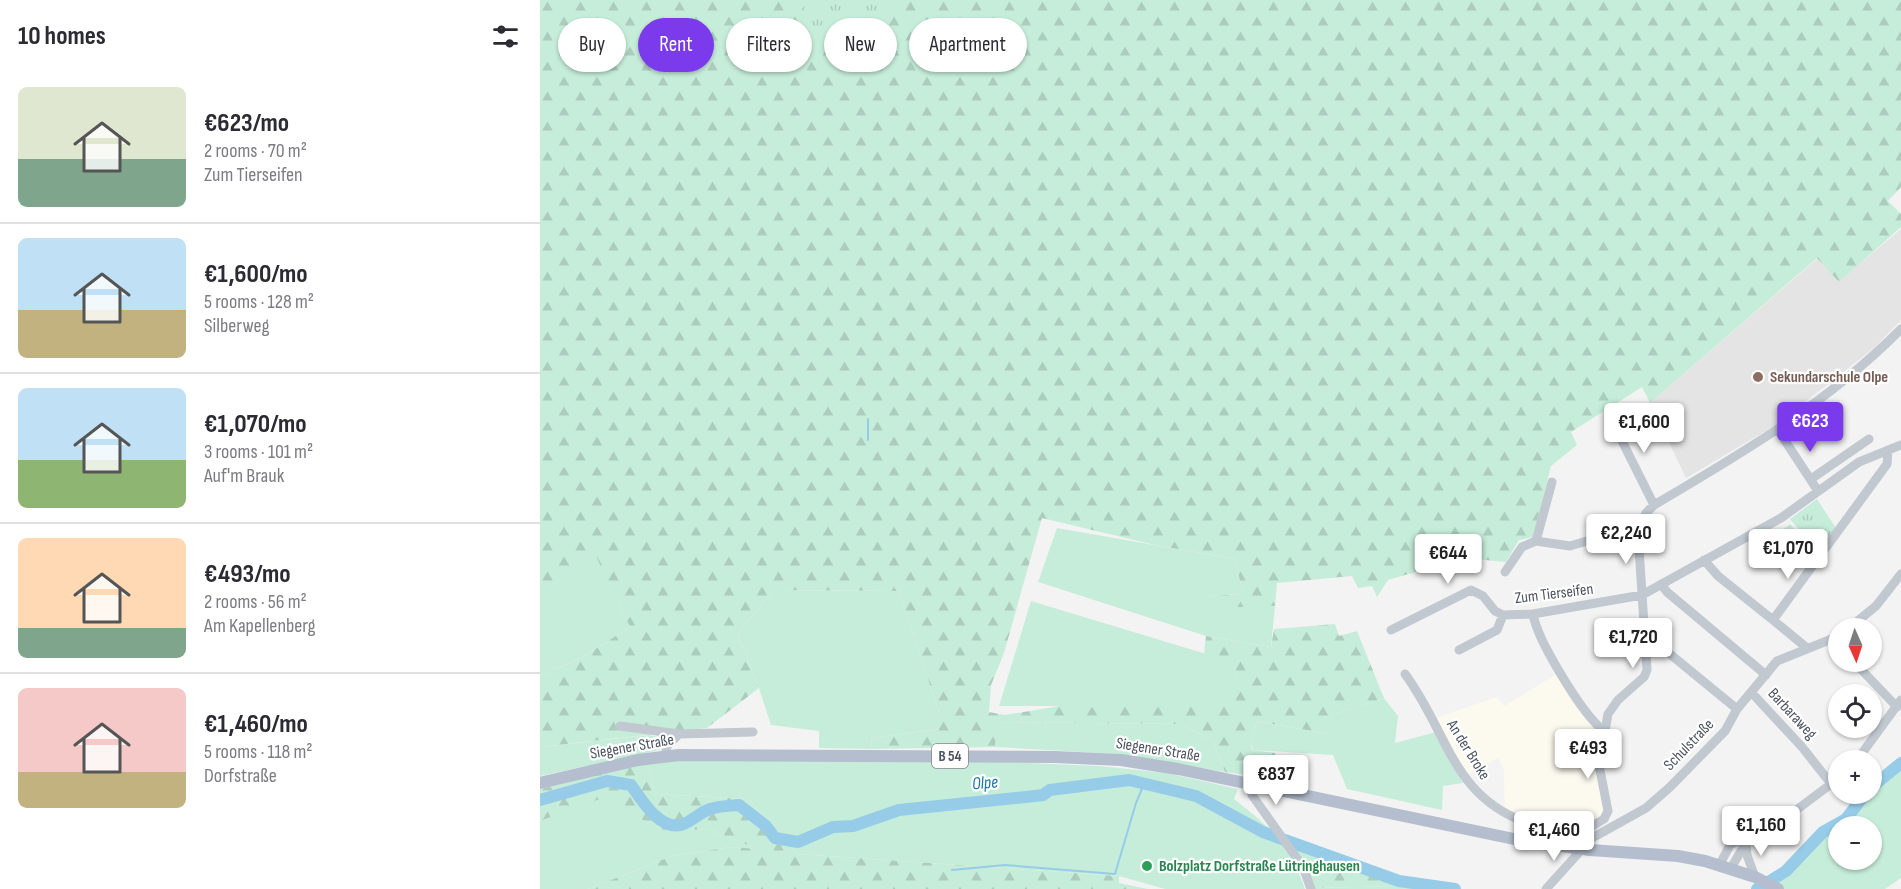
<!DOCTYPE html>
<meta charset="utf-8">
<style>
:root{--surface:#fff;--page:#f2f2f3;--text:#2b2b33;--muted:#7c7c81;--line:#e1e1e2;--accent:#7c3aed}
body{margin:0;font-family:"Sofia Sans Condensed",sans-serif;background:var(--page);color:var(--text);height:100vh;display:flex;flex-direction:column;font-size:22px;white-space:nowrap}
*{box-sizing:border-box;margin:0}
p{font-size:20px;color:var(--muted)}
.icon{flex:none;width:33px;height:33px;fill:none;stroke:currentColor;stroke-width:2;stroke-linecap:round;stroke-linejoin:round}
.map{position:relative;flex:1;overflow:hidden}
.panel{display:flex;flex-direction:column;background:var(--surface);width:540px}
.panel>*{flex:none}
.top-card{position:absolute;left:18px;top:18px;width:570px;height:54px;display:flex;gap:12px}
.needle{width:39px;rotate:177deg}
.buttons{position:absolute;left:1288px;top:618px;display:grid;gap:12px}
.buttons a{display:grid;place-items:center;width:54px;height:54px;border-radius:50%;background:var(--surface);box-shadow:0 2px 4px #0004;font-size:30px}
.price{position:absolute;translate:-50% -51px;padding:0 14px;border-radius:6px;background:#fff;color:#222;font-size:20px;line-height:39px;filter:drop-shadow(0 2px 3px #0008)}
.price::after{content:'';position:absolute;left:50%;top:36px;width:18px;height:14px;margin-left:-9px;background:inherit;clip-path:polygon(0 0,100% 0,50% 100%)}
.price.on{background:var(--accent);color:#fff}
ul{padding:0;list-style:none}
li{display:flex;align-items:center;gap:18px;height:150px;padding:0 18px}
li+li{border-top:2px solid var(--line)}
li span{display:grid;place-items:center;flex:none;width:168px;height:120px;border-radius:9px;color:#555}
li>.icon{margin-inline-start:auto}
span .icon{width:72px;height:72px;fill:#fffc;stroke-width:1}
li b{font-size:26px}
h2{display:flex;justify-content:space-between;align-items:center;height:72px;padding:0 18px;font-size:26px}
.pill{padding:0 21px;border-radius:27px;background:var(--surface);box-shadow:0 2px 4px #0004;font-size:21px;line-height:54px}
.pill.on{background:var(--accent);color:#fff}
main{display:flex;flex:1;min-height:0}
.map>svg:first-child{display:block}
.commercial{fill:#fcfaef}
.education{fill:#e5e4e4}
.green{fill:#c6edda;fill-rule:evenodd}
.forest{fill:url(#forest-firs)}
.park{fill:url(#park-tufts)}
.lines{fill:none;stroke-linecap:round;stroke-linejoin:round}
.stream{stroke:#96cce7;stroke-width:2}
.river{stroke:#96cce7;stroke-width:12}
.minor{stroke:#c1c8d0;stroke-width:9}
.major{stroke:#b5bece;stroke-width:12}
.education-dot{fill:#8d6e63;stroke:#fff;stroke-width:2}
.leisure-dot{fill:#2e9e5b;stroke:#fff;stroke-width:2}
.labels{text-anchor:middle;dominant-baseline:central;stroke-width:4.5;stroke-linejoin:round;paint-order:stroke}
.shield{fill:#fff;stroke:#81878f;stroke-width:1.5}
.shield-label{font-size:15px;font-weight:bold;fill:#4b535f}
.education-label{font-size:16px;font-weight:bold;fill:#785e54;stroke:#fff;text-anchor:start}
.street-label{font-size:16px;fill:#4b535f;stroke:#fff}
.leisure-label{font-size:16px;font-weight:bold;fill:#27864d;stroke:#fff;text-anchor:start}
.water-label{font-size:18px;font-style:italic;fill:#1776a5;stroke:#fff}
</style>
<main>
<section class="panel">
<h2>10 homes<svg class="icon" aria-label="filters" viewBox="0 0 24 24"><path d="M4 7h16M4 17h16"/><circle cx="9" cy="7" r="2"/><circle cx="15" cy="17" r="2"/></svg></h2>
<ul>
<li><span style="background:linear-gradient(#dfe7d0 60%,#7fa58c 0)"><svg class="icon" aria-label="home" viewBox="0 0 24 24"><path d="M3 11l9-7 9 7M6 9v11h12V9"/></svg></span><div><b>€623/mo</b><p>2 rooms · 70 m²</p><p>Zum Tierseifen</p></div></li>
<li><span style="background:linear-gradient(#bfe0f5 60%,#c2b280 0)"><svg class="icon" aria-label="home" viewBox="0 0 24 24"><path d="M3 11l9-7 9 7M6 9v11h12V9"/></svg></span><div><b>€1,600/mo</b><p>5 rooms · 128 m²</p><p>Silberweg</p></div></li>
<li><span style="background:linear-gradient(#bfe0f5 60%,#8fb573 0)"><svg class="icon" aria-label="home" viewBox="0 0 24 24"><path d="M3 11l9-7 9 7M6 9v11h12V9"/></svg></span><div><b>€1,070/mo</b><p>3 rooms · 101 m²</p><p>Auf'm Brauk</p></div></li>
<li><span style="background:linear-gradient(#ffd9b3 75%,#7fa58c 0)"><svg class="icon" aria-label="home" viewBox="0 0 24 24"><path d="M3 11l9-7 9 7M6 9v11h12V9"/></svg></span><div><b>€493/mo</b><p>2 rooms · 56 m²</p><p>Am Kapellenberg</p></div></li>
<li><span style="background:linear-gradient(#f6c9c9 70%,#c2b280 0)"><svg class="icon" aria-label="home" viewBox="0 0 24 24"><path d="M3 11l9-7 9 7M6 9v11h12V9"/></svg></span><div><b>€1,460/mo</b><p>5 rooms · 118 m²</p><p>Dorfstraße</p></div></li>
</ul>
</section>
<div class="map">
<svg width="1361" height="889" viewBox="0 0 1361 889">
<defs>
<pattern id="forest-firs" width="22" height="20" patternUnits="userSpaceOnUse" patternTransform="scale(1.5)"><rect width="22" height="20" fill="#c6edda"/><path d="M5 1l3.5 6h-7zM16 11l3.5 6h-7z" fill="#accdbe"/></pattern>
<pattern id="park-tufts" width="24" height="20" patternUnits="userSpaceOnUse" patternTransform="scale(1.5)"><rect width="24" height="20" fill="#c6edda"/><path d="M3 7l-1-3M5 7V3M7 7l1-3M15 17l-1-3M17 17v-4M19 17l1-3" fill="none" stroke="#accdbe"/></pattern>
</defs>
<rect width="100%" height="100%" fill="#f4f3f3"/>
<path class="commercial" d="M1017 674 1057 732 1059 740 1055 767 1064 807 1063 814 1046 826 1024 828 992 819 965 808 964 770 958 758 926 775 896 718 957 697 964 706Z"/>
<path class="education" d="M1361 229V320L1334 348 1234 426 1146 478 1110 403 1278 258 1299 281Z"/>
<path class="green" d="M1250 524 1269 547 1240 570 1222 547Z
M517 528 695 559 703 594 670 596 692 606H735L731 647 666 636 498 582Z
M55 553 90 627 41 658 0 676V596Z
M234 590 359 591 399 712V729L331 738 332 749 279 748V731L231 725 219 688 197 634Z
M491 601 696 663 695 706H459Z
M844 698 858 716 855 743 896 732 923 783 903 786 902 810 807 789 793 755 713 750 711 743 717 721 787 734 792 715Z
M455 722 640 724 673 741 685 772 577 754 455 747Z
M109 735 128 739 120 750 0 776V747Z
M123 759 461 762 559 766 627 773 698 789 694 799C729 826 751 846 765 889H625L579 876 258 854 208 799 115 794 107 762Z
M1361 769V878L1345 889H1222L1248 873 1283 837 1316 813 1326 797 1343 781ZM1299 826H1332V860H1299Z
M60 798 126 831 168 829 221 850 191 847 132 856 48 889H0V821Z
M857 886 896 889H774V888Z"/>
<path class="forest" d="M0 0H1361V187L1348 201 1361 214V227L1299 282 1277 258 1110 403 1102 387 1031 432 1037 445 1011 466 993 537 979 540 966 562 924 558 848 580 837 597 832 586 818 588 812 576 737 583 735 606C713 606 686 612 669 596L703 594 695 559 615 545 502 518 464 653 451 685 449 712 465 715 520 706H694L696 664 664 654 666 636 731 647 734 629 795 624 799 636 817 631 844 698 792 715 788 734 717 721 711 743 712 750 735 753V779L685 772 673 741 640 724 456 722 455 747 332 749 331 738 399 729V712L359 591 234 590 197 634 219 688 167 728 0 747V676L41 658 90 627 55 554 0 596Z
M107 762 115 794 208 799 258 854 579 876V883L608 889H48L132 856 191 847 218 849 168 829 126 831 60 799 0 821V789Z
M749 843 857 882 899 889 857 886 774 888Z"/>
<path class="park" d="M269 0H369V2L274 48 258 14Z
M1277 499 1296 528 1279 553 1250 519Z
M632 858V861L653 865 649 887 626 883Z"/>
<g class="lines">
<path class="stream" d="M328 440V419
M412 870 465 865 575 874 596 803 604 784"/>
<path class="river" d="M1332 787 1361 763
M0 800 67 781 91 785C102 800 119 830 141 825 150 823 160 812 170 809 179 806 189 806 199 805L226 826 235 838 258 842 293 827 313 826 359 810 486 797 503 795 510 790 589 780 656 796 723 832 859 881 915 889
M1217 889 1246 871 1283 832 1306 819 1325 794"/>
<path class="minor" d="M1069 415 1114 505
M1238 430 1278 491
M1271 479 1329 439
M996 541 1012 482
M1164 560 1178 576 1233 620 1347 464 1348 450
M965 572 982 547 996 541 1030 546 1077 532 1098 533
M1121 584 1127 592 1226 675
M993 614C997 640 1043 715 1063 730
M1233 620 1267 648
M1309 628 1336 606 1361 574
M851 630 931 590 943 596 955 611 963 615 993 614 1102 595 1241 518 1319 462 1361 445
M1106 639 1114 641 1197 709
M919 650 957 630 963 615
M1314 662 1357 707
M865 674C909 733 911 797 990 824 1005 829 1023 834 1039 834L1040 838
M1211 692 1262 747 1292 785
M80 726 139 734 213 732
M125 756 127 746 139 734
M1317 760 1361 700
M711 784 712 795 763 867 771 889
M1039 834 1064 819 1068 811 1059 765 1068 714 1078 700 1104 677 1107 670 1098 533 1106 513 1114 505C1201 454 1289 402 1361 329
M1206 842 1207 855 1215 877
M1180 864 1190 845 1255 811 1299 778
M1191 868 1211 834
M1006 889 1052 838 1106 808 1130 787 1185 731 1197 709 1237 661 1299 636"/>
<path class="major" d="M0 783 98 760 139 755 515 757 581 760 638 769 974 839 1050 850 1138 856 1165 861 1215 877 1238 889"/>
</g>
<circle class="education-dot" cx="1218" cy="377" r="6"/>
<circle class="leisure-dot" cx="607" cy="866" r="6"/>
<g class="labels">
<rect class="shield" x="392" y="744" width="36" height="24" rx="4.5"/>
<g class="shield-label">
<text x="410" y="756">B 54</text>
</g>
<g class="education-label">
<text x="1230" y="377">Sekundarschule Olpe</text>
</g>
<g class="street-label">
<text transform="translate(1014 594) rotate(-7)">Zum Tierseifen</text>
<text transform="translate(1252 714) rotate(47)">Barbaraweg</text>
<text transform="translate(1149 745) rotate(-46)">Schulstraße</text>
<text transform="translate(92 747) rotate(-10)">Siegener Straße</text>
<text transform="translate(618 750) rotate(9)">Siegener Straße</text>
<text transform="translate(928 750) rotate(58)">An der Broke</text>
</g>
<g class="leisure-label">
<text x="619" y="866">Bolzplatz Dorfstraße Lütringhausen</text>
</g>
<g class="water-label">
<text transform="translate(445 783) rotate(-5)">Olpe</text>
</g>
</g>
</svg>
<div class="buttons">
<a><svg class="needle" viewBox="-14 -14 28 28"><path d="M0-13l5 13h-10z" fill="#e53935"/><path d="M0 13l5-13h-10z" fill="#7c7c81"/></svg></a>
<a><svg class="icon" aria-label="locate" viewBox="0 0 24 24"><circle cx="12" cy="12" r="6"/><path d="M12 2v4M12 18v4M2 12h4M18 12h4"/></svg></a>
<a>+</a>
<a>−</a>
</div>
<b class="price on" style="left:1270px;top:453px">€623</b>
<b class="price" style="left:1104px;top:454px">€1,600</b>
<b class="price" style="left:1086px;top:565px">€2,240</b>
<b class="price" style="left:1248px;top:580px">€1,070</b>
<b class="price" style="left:908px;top:585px">€644</b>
<b class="price" style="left:1093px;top:669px">€1,720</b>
<b class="price" style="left:1048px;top:780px">€493</b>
<b class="price" style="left:736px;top:806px">€837</b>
<b class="price" style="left:1221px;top:857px">€1,160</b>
<b class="price" style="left:1014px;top:862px">€1,460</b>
<div class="top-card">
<a class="pill">Buy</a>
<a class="pill on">Rent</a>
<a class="pill">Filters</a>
<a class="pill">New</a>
<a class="pill">Apartment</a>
</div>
</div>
</main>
